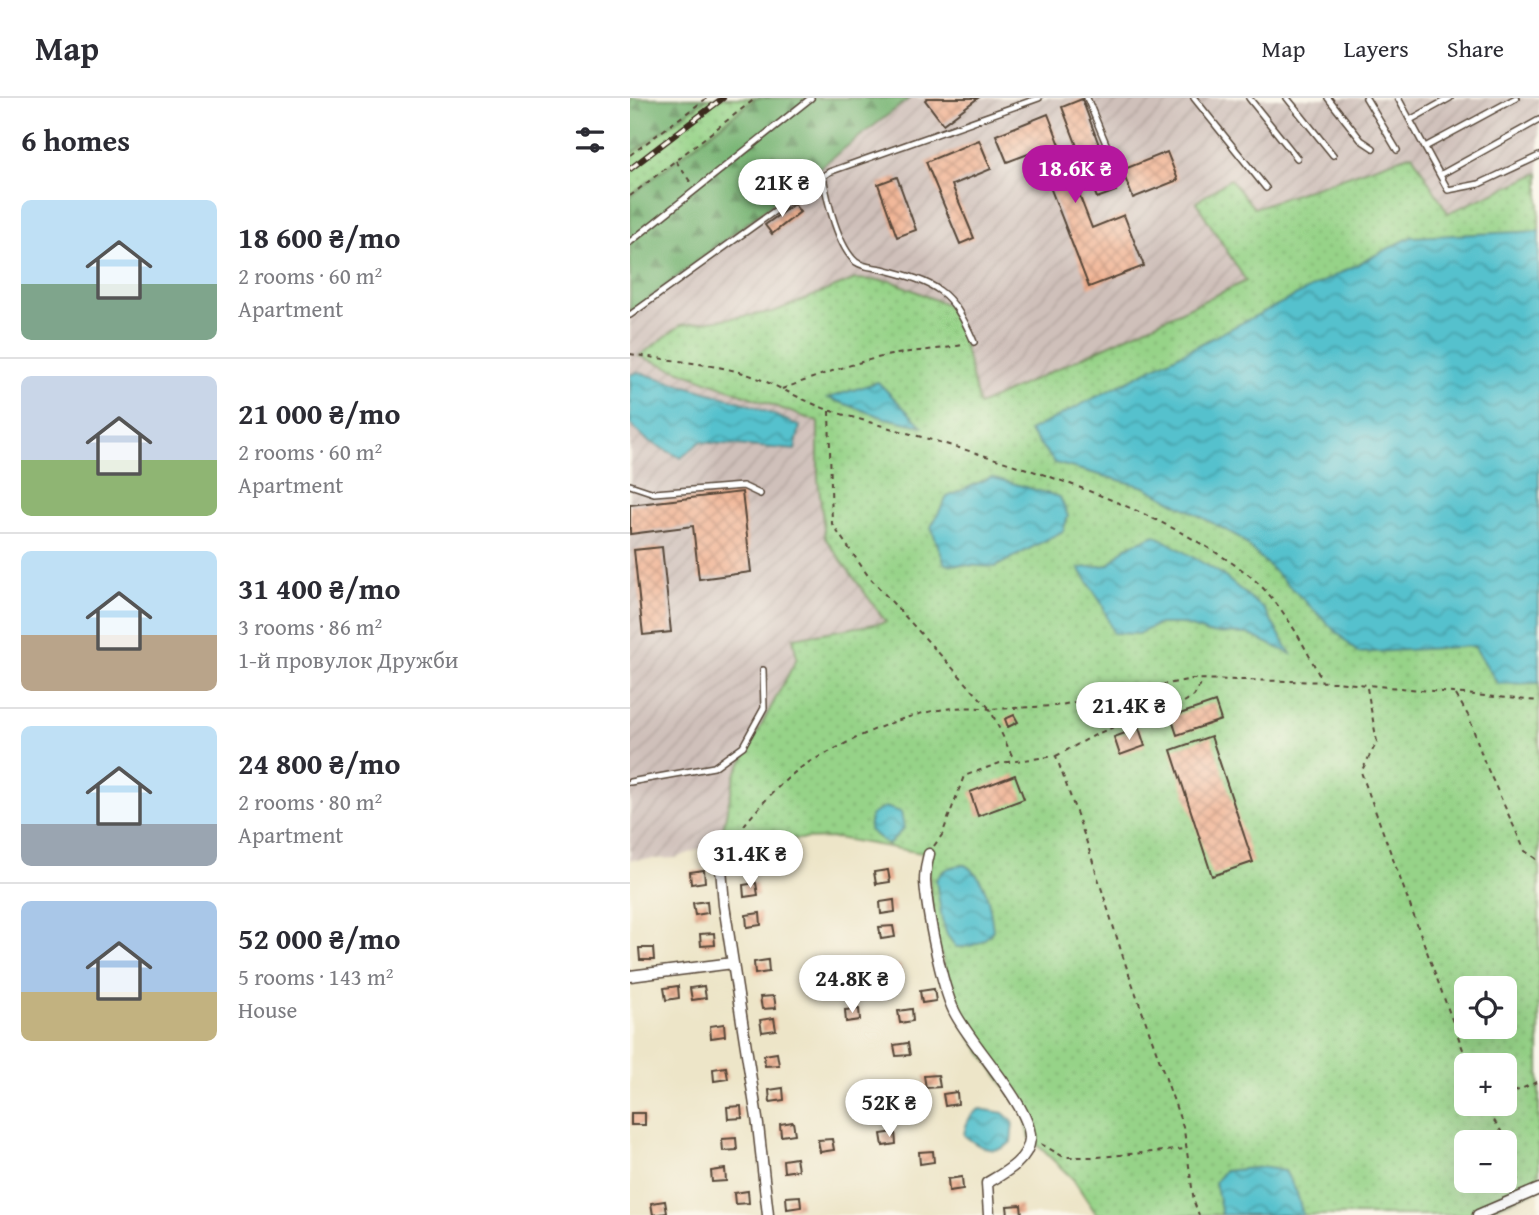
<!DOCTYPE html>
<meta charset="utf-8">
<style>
:root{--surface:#fff;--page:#f7f7f7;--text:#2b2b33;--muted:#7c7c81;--line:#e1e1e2;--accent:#b5179e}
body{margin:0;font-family:"Gentium Book Plus",serif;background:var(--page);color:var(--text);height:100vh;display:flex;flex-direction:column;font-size:26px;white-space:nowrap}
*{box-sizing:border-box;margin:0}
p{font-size:23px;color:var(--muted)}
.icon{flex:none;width:38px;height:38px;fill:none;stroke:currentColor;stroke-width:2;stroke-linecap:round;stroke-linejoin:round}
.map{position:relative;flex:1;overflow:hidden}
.panel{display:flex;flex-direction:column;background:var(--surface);width:630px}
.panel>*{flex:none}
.controls{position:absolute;left:824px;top:878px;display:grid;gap:14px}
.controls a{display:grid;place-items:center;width:63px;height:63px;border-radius:10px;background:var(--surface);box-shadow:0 7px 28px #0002;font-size:35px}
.price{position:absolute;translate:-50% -60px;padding:0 16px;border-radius:24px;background:#fff;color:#222;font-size:23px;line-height:46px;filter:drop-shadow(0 2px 4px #0008)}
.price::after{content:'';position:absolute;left:50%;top:42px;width:21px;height:16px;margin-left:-10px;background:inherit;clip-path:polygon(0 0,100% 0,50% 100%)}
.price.active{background:var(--accent);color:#fff}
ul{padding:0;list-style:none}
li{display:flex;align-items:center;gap:21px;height:175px;padding:0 21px}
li+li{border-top:2px solid var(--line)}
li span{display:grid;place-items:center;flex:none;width:196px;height:140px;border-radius:10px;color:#555}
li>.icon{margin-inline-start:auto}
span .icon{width:84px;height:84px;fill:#fffc;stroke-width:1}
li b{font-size:30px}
h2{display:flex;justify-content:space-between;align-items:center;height:84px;padding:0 21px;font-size:30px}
header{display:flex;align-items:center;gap:42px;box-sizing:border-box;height:98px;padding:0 35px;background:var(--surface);border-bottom:2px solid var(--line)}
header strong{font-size:33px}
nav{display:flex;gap:38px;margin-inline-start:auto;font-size:24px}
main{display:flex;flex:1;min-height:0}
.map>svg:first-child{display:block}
.industrial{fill:url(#industrial-furrows)}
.grass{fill:url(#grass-dots);stroke:#687e53;stroke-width:2;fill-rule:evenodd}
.forest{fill:url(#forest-firs);stroke:#5a7049;stroke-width:2}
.water{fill:url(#water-waves);stroke:#487676;stroke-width:2}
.building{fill:url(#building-cross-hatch)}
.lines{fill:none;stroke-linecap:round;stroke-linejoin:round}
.service-casing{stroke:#564638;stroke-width:8}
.minor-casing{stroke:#564638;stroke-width:13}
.path{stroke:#564638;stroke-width:2;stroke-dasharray:5 5;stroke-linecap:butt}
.service{stroke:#fff;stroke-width:5}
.minor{stroke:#fff;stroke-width:10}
.rail-casing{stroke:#3b2a1e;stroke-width:6}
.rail{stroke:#fbf7ec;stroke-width:3.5;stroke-dasharray:10;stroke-linecap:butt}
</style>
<header>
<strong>Map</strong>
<nav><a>Map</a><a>Layers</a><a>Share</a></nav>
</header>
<main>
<section class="panel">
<h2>6 homes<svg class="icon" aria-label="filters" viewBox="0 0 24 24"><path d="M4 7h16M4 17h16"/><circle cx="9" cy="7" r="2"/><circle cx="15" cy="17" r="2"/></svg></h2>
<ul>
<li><span style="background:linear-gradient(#bfe0f5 60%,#7fa58c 0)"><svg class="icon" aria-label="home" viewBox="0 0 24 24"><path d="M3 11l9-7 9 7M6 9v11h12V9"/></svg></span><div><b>18 600 ₴/mo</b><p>2 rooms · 60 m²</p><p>Apartment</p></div></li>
<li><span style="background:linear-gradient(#c9d6e8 60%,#8fb573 0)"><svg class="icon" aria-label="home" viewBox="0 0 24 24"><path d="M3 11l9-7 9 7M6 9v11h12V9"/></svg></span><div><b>21 000 ₴/mo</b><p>2 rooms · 60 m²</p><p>Apartment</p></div></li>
<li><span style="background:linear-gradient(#bfe0f5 60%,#b9a48a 0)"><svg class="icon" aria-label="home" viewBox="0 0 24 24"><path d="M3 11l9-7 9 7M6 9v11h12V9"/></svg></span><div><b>31 400 ₴/mo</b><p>3 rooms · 86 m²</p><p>1-й провулок Дружби</p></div></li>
<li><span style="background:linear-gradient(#bfe0f5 70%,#9aa5b1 0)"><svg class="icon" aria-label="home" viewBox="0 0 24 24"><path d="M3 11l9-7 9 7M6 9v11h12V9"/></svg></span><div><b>24 800 ₴/mo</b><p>2 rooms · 80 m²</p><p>Apartment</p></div></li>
<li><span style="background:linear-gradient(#a9c7e8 65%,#c2b280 0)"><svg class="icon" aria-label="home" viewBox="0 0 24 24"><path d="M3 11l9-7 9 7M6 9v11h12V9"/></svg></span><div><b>52 000 ₴/mo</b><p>5 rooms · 143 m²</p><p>House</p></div></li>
</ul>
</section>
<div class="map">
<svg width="909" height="1117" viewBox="0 0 909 1117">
<defs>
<pattern id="industrial-furrows" width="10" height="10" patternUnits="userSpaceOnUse" patternTransform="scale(1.75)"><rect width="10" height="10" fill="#cfc0ba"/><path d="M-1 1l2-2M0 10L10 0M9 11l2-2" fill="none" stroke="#b3a59f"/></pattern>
<pattern id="grass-dots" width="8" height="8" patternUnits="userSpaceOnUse" patternTransform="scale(1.75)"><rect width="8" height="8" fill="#96d388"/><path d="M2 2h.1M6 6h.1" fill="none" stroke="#82b575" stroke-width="1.8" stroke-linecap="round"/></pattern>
<pattern id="forest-firs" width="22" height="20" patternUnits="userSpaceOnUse" patternTransform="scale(1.75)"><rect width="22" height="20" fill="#78b574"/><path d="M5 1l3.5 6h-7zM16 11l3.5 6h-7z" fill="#64935f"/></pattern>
<pattern id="water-waves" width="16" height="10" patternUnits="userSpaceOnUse" patternTransform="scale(1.75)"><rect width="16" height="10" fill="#54c1cd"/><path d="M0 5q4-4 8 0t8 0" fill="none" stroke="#479da6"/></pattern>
<pattern id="building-cross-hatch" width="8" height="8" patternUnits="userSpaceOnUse" patternTransform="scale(1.75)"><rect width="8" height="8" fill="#f0b090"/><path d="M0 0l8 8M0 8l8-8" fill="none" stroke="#c48f75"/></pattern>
</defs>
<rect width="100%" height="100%" fill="#fbf7ec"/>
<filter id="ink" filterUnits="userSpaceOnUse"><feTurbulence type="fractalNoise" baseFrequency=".0143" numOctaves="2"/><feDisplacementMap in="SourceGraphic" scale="14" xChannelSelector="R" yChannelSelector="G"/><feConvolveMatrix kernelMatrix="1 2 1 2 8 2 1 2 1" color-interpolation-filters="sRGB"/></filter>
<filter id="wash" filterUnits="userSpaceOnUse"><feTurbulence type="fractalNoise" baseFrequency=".00686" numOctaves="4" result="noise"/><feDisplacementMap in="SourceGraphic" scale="28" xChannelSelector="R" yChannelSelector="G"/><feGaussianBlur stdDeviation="1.57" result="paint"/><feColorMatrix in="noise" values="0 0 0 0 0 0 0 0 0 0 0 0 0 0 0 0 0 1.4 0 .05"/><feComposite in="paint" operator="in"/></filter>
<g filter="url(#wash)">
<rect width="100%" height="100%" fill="#ede5c8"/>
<path class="industrial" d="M280 0H909V75L818 115 782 56 624 110 599 82 566 105 616 183 349 308 331 234 225 181 143 214 51 227 10 257 188 324V381L195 440 257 525 167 560 105 677 90 743 46 760 0 762V215Z"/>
<path class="grass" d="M77 0H126L0 98V57Z
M782 56 818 115 909 75V1091L848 1117H467L443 1081 400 1040 395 1017 333 928 303 831 298 756 207 740 90 743 105 677 167 560 163 540 256 524 195 440 188 381V324L9 258 51 227 143 214 225 181 262 183 317 207 331 234 349 307 616 183 566 104 600 81 624 110ZM836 891H875V929H836ZM836 968H875V1006H836ZM836 1045H875V1083H836Z"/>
<path class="forest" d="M0 0H77L0 57Z
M126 0H280L0 215V98Z"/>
<path class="water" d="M909 133V585L868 586 844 548 728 555 609 439 515 389 425 365 399 333 781 139Z
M7 274 118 306 170 328 165 352 70 344 51 360 18 343 0 326V277Z
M248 284 292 328 255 320 198 300Z
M361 379 430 399 438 418 433 433 365 469 315 466 301 429 317 399Z
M525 437 590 475 634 511 661 556 618 536 578 535 552 526H529L508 536 483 535 472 506 449 470 479 467 496 449Z
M255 709 271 714 274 730 258 747 239 732 241 717Z
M335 767C357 779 360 808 363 832 354 845 342 850 326 849L317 837 312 822 306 782C313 770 322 768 335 767Z
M350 1011 373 1015 383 1024 381 1044C366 1059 348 1049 334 1037 336 1025 339 1017 350 1011Z
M633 1069 655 1073 667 1095 673 1117H592L585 1084 594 1073Z"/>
<g id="blocks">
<path class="building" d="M297 0H348L313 26 295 2Z
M452 1 486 93 467 100 432 9Z
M418 16 462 130 494 117 514 168 459 189 406 53 377 64 366 37Z
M349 42 361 71 322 87 344 140 330 146 296 64Z
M537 54 548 82 503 100 492 72Z
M267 79 286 132 267 139 248 86Z
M164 106 170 114 142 136 135 127Z
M112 394 121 474 69 481 63 428 0 436V407Z
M32 449 41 534 13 537 4 452Z
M585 604 591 622 547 637 541 619Z
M384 617 388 624 378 629 375 621Z
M509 630 515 648 490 657 484 639Z
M581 638 623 764 582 778 541 652Z
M385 677 394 701 348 718 340 694Z
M119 754 121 766 107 768 105 756Z
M74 772 75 784 61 786 60 774Z
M258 772 260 784 246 786 244 774Z
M126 785 128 797 114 799 113 787Z
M264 802 265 814 251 816 250 804Z
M77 803 78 815 65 817 63 805Z
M130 815 131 827 117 829 116 817Z
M263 828 265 839 251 841 249 829Z
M84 835 85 847 71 848 70 836Z
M9 850H23L24 862H10Z
M138 862 139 874 125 876 124 864Z
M270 867 272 879 258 880 256 869Z
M48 888 49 900 36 902 34 890Z
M74 888 76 900 62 902 60 890Z
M304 891 306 903 292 905 290 893Z
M144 898 146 910 132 911 130 899Z
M229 911 230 922 216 924 215 912Z
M282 911 283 923 270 925 268 913Z
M144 920 146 932 132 934 130 922Z
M94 926 95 938 81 940 80 928Z
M278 945 280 957 266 958 264 947Z
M147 955 149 967 135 968 134 957Z
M96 969 98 981 84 983 83 971Z
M308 977 310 989 296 990 294 978Z
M153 990 154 1002 140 1004 139 992Z
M327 994 328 1006 315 1008 313 996Z
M111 1008 112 1020 98 1021 97 1009Z
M1 1015H15V1027H1Z
M163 1024 165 1036 151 1038 150 1026Z
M265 1034 266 1046 253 1048 251 1036Z
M106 1040 107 1052 93 1053 92 1041Z
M202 1041 204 1052 190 1054 188 1042Z
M303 1053 304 1064 290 1066 289 1054Z
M166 1060 168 1072 154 1074 153 1062Z
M95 1071 96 1083 82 1084 81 1073Z
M332 1079 333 1091 319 1093 318 1081Z
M118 1093 119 1105 105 1106 104 1095Z
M170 1098 171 1109 157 1111 156 1099Z
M35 1103 37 1115 23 1117 21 1105Z
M391 1107 392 1117H378L377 1108Z"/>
</g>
</g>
<g filter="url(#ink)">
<use href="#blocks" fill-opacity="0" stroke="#564638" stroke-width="2"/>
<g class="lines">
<g class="service-casing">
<path id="service" d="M457 0 484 65
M564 0 636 90
M619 0 667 60
M657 0 703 57
M698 0 731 42 743 50
M736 0 767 52
M768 0 818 92 849 86 909 58
M780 22 820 0
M795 49 886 0
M810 77 909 22
M193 78C197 102 208 149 226 164 233 169 243 169 252 171 307 185 321 191 344 244
M0 144 181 0
M0 217 199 74 409 0
M0 387 24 395 113 388 130 396
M0 684 84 669 113 648 134 610 133 572"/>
</g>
<g class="minor-casing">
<path id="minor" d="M299 756C297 764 295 774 295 783 297 813 311 886 324 913 339 945 402 1009 400 1041 398 1063 374 1075 357 1085L359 1117
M90 758 94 807 128 1027 138 1117
M0 878 103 865
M848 1117 909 1091"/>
</g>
<path class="path" d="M0 57 77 0
M46 63 61 85
M0 98 126 0
M0 256C36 262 75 265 110 274 144 284 174 305 208 315 340 354 494 390 608 469 647 495 672 542 692 583
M152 291C188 278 224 264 261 257 286 252 312 252 336 246
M199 313 202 426 239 479 360 611 425 608 562 581 705 584 909 603
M737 590 747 644 731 674 839 968
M826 597 839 619 854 663 895 753 909 763
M426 658 467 636 519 614 544 610 564 598 573 582
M304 748 312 737 334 678 370 665 426 658 456 742 494 862 554 1032 564 1104 569 1117
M95 751C118 722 143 690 173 668 181 662 192 658 201 653 249 627 305 603 360 611L384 662
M875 998 909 983
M853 1006 877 1042 889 1087
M411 1046 434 1059H468L556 1051"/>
<use href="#service" class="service"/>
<use href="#minor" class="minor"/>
<g class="rail-casing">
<path id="rail" d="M0 71 93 0"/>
</g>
<use href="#rail" class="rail"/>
</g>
</g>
</svg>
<div class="controls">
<a><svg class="icon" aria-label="locate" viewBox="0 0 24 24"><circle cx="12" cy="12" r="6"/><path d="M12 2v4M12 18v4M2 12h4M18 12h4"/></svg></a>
<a>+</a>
<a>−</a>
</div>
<b class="price active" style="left:445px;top:107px">18.6K ₴</b>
<b class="price" style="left:152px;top:121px">21K ₴</b>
<b class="price" style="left:499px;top:644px">21.4K ₴</b>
<b class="price" style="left:120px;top:792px">31.4K ₴</b>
<b class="price" style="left:222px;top:917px">24.8K ₴</b>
<b class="price" style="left:259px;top:1041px">52K ₴</b>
</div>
</main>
